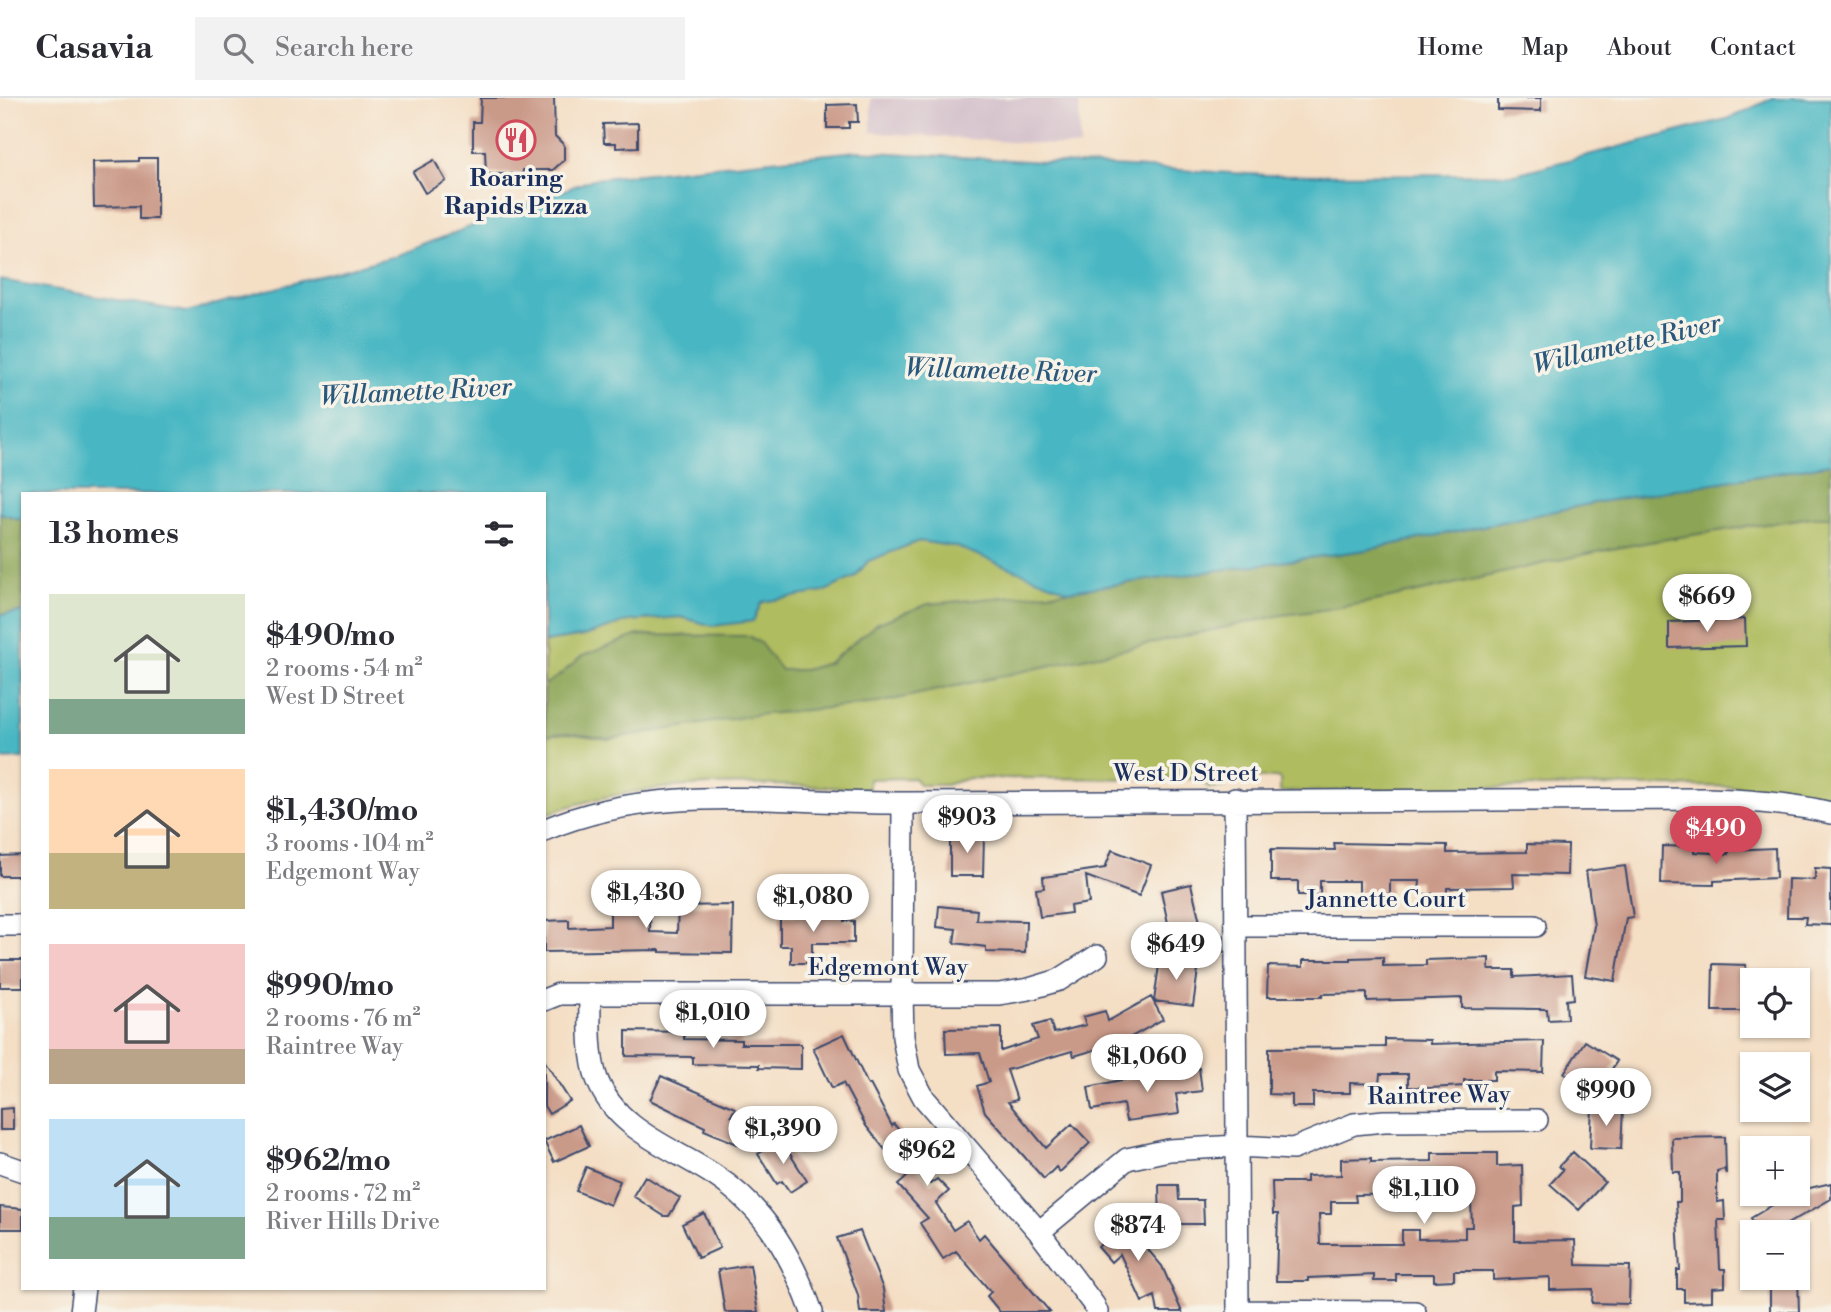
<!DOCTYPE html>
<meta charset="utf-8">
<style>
:root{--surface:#fff;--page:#f2f2f3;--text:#2b2b33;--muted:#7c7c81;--line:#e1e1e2;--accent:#d1495b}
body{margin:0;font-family:"Libre Bodoni",serif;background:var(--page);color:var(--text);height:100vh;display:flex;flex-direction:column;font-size:26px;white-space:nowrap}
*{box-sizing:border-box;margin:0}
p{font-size:23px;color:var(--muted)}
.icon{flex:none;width:38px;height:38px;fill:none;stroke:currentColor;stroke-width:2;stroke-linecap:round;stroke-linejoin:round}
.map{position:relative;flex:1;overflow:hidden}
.details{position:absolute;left:21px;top:394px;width:525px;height:798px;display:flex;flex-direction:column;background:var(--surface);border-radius:0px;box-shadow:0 2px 5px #0004}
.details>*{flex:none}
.tools{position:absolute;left:1740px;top:870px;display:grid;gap:14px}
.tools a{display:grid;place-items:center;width:70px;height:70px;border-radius:0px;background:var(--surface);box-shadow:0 2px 5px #0004;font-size:35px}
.price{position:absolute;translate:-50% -60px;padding:0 16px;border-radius:24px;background:#fff;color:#222;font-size:23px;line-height:46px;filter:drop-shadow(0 2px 4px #0008)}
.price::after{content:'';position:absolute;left:50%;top:42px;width:21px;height:16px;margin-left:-10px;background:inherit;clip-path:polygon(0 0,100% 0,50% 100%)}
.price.selected{background:var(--accent);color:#fff}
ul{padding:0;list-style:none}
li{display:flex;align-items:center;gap:21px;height:175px;padding:0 28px}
li span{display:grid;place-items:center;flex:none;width:196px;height:140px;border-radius:0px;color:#555}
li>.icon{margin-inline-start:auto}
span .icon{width:84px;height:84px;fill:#fffc;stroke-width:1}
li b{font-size:30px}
h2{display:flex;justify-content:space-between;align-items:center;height:84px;padding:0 28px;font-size:30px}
header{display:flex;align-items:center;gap:42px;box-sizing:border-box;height:98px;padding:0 35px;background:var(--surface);border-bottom:2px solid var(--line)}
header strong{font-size:33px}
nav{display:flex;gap:38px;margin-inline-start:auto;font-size:24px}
.search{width:490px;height:63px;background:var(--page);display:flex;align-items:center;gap:18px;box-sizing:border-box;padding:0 24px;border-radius:0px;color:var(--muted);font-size:26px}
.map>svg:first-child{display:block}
.industrial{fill:#d1bdc9}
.green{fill:#afbc5e;stroke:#65765e;stroke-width:2}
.forest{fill:#8ba455;stroke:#536a5a;stroke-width:2}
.water{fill:#49b7c3;stroke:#327390;stroke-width:2}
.building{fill:#ca9a89;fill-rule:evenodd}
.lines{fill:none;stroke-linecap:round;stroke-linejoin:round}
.minor-casing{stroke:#3c496d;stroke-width:24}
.minor{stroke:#fff;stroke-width:21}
.labels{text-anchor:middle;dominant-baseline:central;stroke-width:7;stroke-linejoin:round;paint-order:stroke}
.poi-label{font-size:24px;font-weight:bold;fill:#1b2f5e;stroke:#f7f3e8}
.street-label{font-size:24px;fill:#1b2f5e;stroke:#f7f3e8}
.water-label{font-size:26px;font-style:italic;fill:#29587c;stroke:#f7f3e8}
</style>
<header>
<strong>Casavia</strong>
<div class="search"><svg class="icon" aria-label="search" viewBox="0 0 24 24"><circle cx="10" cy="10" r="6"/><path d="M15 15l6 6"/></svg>Search here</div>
<nav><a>Home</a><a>Map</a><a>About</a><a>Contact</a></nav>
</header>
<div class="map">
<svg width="1831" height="1214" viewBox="0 0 1831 1214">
<rect width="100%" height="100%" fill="#f7f3e8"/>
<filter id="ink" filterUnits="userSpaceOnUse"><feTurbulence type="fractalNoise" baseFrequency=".0143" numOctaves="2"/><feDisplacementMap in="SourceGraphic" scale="14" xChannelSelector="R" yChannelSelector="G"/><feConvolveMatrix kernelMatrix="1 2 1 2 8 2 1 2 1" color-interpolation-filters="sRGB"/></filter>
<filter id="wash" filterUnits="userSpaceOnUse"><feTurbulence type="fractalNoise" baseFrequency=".00686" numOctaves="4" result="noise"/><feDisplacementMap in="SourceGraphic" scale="28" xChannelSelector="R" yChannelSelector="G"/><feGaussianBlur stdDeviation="1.57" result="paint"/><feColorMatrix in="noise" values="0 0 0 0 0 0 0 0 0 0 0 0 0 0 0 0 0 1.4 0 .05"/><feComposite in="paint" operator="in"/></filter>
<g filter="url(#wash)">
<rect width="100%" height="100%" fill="#f4dec4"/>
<path class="industrial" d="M871 0H1079L1080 49 871 34Z"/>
<path class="green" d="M1831 366V701C1775 685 1715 689 1657 688 1531 687 1406 693 1280 694V680H1226L1225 689 1210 690 1196 681 969 680 946 687H920L914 680 869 681V691C757 686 652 677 544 717V544L584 538 629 523 681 519 713 528 762 504 855 479 868 463 919 443 957 449 1599 404Z"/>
<path class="forest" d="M1831 366V419H1812C1749 429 1685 437 1622 449 1509 470 1397 505 1282 517L878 605 756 617 608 641 568 635 544 637V587L560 577 582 558 638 537 749 538 760 545 781 572H804L828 565 878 525 928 506 1069 493 1366 452 1599 404Z
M0 415 23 422V514L0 517Z"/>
<path class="water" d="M1773 0H1831V366L1599 404 1366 452 1069 493 957 449 919 443 868 463 855 479 823 494 762 504 753 523 713 528 681 519 629 523 584 538 544 544V396H23V422L0 415V182L187 214 395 158 593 81 857 53 1266 77 1515 76 1730 20Z
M23 514V660L0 661V517Z"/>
<g id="blocks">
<path class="building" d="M481 0H554L555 38 564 47V62L553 72H523L522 76H486L485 53H473V24H480Z
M1498 0H1541V13L1498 12Z
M857 6 858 24H849V30H827V7Z
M638 25V49L616 50V45H604L603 26Z
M139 60H157V121H139V108L94 109 93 64 139 63Z
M434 62 446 83 425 95 413 74Z
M1745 521 1746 548 1669 550V524Z
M950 736H984L983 778H950Z
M1334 745 1447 747V755L1527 754V746L1568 747 1567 777 1513 776 1514 789 1447 790V796H1419L1420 783H1390V796L1359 797V783H1320V797H1298V783H1271V751L1335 752Z
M1662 748 1694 749V754L1729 756V752L1775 750 1776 780 1714 783V787L1661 786Z
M1112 752 1151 767 1139 798 1086 778 1089 805 1070 808 1071 815 1040 819 1036 791 1044 790 1043 779 1105 770Z
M23 757V778H0V758Z
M1625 768 1633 819 1626 820 1615 883 1585 878 1594 828 1586 773Z
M1815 770 1831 771V827L1805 826 1806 819H1787L1788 781 1815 782Z
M1191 786 1204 841 1173 848 1161 793Z
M610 797H650V834L677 835 678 808 733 807 732 855 660 854V852L544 854V823L569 822V830L610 828Z
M939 808 977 812 976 822 1026 823 1025 855 986 854V849L954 845 956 831 937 829Z
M780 818H844V823H854V845H812V865H791V848H780Z
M1383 859V868L1426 867V862L1489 860V872H1514V879L1572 876 1574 901 1566 902 1567 921 1548 922 1547 911 1462 910V900L1367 903V895L1323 896 1322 899H1267L1268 868 1303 869V862H1351V860Z
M1160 860 1199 865 1193 908 1154 903Z
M0 862H23V889H0Z
M1713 866 1746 867V886H1752V913H1712Z
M1151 899 1163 921 1122 944 1074 958 1072 953 1007 972 1017 1002 1008 1004 1046 1050 1072 1026 1090 1045 1060 1074 1056 1069 1044 1081 985 1014 977 988 989 984 980 955 946 956 945 931 1001 930V953L1038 941 1033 928 1050 923 1054 935 1086 927 1083 919 1105 913 1108 923Z
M626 933 684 934V941L741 942V946H801V971L759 970V967L693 966V959L626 958Z
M844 936 868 987 870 986 892 1028 894 1026 920 1058 911 1065 930 1086 937 1081 949 1093 936 1105 953 1132 967 1123 979 1141 984 1136 1050 1214H1000L987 1198 991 1194 956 1153 943 1161 920 1125 928 1120 898 1087 907 1079 866 1028 843 985 832 990 813 950Z
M1385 941 1430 942V946L1544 943 1543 974 1494 973V982H1464V988L1430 990 1408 989V976H1380L1379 986 1350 985V995H1313V1009H1292V997L1269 996V950L1385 949Z
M1585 943 1617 963 1596 996 1564 975Z
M544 962 570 1003 549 1016 544 1008Z
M1199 970 1202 993 1176 996 1179 1016 1126 1023 1123 1006 1092 1012 1088 989 1150 976Z
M661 978 735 1010 731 1018 759 1032 749 1051 704 1032 705 1029 650 1002Z
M1592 1009 1623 1011 1621 1051 1590 1050Z
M13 1010V1032H0V1011Z
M579 1027 589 1048 554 1064 544 1043Z
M1725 1039 1726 1076 1724 1071 1717 1073V1104L1724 1103 1725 1122H1718L1720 1171H1725V1189L1712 1190V1203L1684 1204V1191H1677V1172H1680L1676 1104H1680V1074H1673L1672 1040Z
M781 1042 807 1083 790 1094 782 1083 777 1086 758 1056Z
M1573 1054 1605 1084 1579 1112 1550 1086 1563 1072 1559 1068Z
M1432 1055H1497V1068L1522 1067 1523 1108 1515 1109V1143L1575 1142 1576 1167 1630 1168 1629 1206 1592 1205 1593 1191 1550 1192V1179L1493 1182V1173H1454V1182L1434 1183V1176H1396V1183H1374V1177L1308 1180V1183H1276L1278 1116H1273L1272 1084H1306V1078L1341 1077V1061L1371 1060V1064L1432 1063ZM1402 1096 1435 1097V1103L1471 1102 1472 1129H1465V1140L1418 1141V1132H1402V1146H1320L1319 1116H1331V1104H1356L1355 1097Z
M586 1069 620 1083 610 1107 576 1093Z
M645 1078 680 1100 669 1118H664L633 1098Z
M1831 1085V1101L1773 1134H1759L1751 1120 1776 1105 1771 1096H1797V1093Z
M1159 1087H1178L1179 1102H1203L1204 1126H1160Z
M0 1109 23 1111V1131H0Z
M1113 1111 1162 1168 1182 1214H1158L1155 1198 1142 1204 1120 1156 1111 1164 1098 1149 1110 1139 1097 1125Z
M704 1115 720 1150 698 1160 682 1126Z
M860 1133 883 1191 886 1214H860L858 1197 837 1140Z
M750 1167 758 1214H725L718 1172Z
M1770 1180H1798L1799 1214H1770Z"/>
</g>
</g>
<g filter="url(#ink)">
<use href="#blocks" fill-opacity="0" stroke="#3c496d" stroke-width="2"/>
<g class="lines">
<g class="minor-casing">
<path id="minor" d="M1235 701 1238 1214
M903 706 902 896 903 939 909 972 924 1000 1039 1134 1094 1207 1097 1214
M544 732C660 682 788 707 909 705 1175 702 1441 700 1706 701 1749 702 1789 705 1831 715
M0 827H23
M1236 828H1535
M590 896C590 921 588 957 597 981 617 1033 672 1049 714 1077 766 1111 792 1158 812 1214
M544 902 559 896H999L1029 891 1059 882 1097 858
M0 1065 23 1073
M1039 1134 1127 1061 1169 1052 1237 1048 1293 1051 1354 1026 1384 1023 1537 1022
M1238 1213 1415 1214
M81 1214 84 1190"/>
</g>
<use href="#minor" class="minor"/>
</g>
</g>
<defs>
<g id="restaurant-ring" transform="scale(2.0125)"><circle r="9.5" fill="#f7f3e8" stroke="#d1495b" stroke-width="1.5"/><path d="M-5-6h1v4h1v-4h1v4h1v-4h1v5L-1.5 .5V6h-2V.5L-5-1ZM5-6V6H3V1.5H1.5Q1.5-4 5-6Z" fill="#d1495b"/></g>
</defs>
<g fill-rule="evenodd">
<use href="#restaurant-ring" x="516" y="42"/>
</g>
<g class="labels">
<g class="poi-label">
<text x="516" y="81">Roaring<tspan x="516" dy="28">Rapids Pizza</tspan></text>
</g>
<g class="street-label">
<text x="1186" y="676">West D Street</text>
<text x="1386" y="802">Jannette Court</text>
<text x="888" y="870">Edgemont Way</text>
<text transform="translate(1439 998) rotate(-1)">Raintree Way</text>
</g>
<g class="water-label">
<text transform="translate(1627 246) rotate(-13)">Willamette River</text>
<text transform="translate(1001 273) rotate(2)">Willamette River</text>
<text transform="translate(416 294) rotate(-3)">Willamette River</text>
</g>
</g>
</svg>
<div class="tools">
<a><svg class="icon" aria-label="locate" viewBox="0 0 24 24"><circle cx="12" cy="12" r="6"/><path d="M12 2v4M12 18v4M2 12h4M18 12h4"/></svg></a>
<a><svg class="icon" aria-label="layers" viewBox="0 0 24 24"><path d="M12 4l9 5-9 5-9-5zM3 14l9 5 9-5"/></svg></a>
<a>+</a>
<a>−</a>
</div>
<b class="price" style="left:1707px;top:536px">$669</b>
<b class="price" style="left:967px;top:757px">$903</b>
<b class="price selected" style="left:1716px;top:768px">$490</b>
<b class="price" style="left:646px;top:832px">$1,430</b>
<b class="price" style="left:813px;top:836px">$1,080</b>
<b class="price" style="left:1176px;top:884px">$649</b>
<b class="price" style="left:713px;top:952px">$1,010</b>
<b class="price" style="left:1147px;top:996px">$1,060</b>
<b class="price" style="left:1606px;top:1030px">$990</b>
<b class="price" style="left:783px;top:1068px">$1,390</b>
<b class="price" style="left:927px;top:1090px">$962</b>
<b class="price" style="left:1424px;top:1128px">$1,110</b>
<b class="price" style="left:1138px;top:1165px">$874</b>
<section class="details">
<h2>13 homes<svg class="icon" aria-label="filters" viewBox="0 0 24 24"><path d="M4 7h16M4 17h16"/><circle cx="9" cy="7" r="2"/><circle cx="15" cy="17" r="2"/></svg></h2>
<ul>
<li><span style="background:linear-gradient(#dfe7d0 75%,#7fa58c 0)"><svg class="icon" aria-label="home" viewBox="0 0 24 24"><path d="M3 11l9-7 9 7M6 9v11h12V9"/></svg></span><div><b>$490/mo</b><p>2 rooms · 54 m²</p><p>West D Street</p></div></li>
<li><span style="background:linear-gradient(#ffd9b3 60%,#c2b280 0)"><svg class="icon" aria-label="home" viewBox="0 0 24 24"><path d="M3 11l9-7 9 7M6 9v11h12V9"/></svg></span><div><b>$1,430/mo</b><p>3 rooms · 104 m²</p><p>Edgemont Way</p></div></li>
<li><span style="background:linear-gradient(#f6c9c9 75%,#b9a48a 0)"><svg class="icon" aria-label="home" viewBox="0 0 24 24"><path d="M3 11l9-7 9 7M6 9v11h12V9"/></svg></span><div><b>$990/mo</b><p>2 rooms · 76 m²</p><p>Raintree Way</p></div></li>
<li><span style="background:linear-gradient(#bfe0f5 70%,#7fa58c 0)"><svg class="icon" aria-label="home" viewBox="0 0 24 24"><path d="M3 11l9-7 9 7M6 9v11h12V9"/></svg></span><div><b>$962/mo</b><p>2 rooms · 72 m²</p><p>River Hills Drive</p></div></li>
</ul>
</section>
</div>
